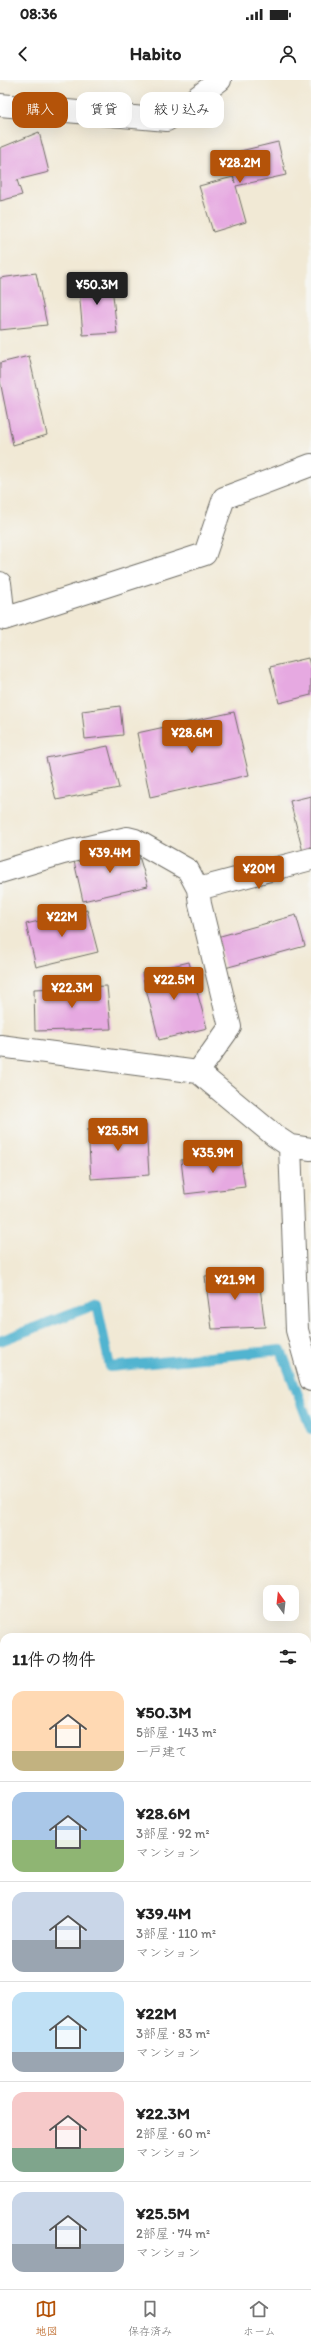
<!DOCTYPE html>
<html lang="ja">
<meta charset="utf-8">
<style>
:root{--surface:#fff;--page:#f2f2f2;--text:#222;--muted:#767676;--line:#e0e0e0;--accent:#b45309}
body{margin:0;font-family:Itim,"Klee One",sans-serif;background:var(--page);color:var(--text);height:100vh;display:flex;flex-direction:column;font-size:15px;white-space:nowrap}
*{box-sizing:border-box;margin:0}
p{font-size:13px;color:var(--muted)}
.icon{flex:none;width:22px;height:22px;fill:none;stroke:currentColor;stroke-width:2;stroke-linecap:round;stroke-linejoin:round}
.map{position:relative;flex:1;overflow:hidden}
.details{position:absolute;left:0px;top:1553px;width:311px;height:656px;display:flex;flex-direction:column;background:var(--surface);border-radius:12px 12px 0 0;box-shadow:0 4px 16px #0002}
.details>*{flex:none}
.hud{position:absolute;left:12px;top:12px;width:287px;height:36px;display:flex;gap:8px}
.needle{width:26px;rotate:345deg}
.tools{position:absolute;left:263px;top:1505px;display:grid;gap:8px}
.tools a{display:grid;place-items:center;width:36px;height:36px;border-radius:8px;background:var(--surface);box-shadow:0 4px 16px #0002;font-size:20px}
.price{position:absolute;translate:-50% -34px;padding:0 9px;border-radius:4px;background:var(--accent);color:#fff;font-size:13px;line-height:26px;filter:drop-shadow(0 1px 2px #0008)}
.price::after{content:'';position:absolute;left:50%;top:24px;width:12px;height:9px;margin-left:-6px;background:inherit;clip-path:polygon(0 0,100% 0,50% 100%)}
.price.on{background:#222;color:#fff}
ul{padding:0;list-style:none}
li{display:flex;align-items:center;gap:12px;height:100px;padding:0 12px}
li+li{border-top:1px solid var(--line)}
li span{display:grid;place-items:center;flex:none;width:112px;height:80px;border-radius:12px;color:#555}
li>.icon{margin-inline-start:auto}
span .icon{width:48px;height:48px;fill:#fffc;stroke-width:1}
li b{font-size:17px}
h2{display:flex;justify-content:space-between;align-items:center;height:48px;padding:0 12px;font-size:17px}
.chip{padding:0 14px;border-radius:12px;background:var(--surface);box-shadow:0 4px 16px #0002;font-size:14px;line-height:36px}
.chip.on{background:var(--accent);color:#fff}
.status{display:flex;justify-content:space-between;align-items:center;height:28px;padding:0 20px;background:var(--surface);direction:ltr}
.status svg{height:11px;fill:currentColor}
header{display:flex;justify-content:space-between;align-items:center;height:52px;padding:0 12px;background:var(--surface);font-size:18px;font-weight:700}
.menu{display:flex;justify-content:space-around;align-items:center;height:56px;border-top:1px solid var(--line);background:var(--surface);font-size:11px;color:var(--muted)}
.menu a{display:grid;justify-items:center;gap:2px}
.menu .on{color:var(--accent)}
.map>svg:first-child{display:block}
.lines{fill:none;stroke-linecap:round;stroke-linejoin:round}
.stream{stroke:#51b4d0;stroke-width:10}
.building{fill:#e6a9e1}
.street-casing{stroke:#706e66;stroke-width:24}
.street{stroke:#fff;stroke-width:22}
</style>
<div class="status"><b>08:36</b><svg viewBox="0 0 49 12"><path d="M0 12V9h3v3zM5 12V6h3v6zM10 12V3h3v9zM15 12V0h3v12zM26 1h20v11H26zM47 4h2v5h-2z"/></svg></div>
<header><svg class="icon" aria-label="back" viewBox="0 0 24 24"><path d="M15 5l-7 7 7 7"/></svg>Habito<svg class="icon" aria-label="person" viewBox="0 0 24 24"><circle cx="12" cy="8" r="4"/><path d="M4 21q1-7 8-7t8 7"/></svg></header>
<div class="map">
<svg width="311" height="2209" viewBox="0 0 311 2209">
<rect width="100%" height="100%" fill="#f6f6f2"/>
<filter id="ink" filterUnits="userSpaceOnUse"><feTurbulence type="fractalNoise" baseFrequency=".025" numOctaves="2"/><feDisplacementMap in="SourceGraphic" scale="8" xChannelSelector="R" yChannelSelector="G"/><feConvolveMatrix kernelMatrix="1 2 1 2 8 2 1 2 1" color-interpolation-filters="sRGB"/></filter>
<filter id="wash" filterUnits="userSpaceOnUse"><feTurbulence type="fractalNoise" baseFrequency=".012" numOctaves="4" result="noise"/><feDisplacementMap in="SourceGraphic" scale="16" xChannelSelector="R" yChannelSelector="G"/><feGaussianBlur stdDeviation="0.9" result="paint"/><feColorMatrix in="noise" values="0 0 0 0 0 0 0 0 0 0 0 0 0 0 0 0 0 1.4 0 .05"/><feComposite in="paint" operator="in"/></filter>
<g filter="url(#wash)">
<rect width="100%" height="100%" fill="#f1e9d5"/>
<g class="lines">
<path class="stream" d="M0 1261 97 1224 110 1287 281 1270 311 1349
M0 2176 4 2185
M12 2205 14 2209"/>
</g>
<g id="blocks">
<path class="building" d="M39 52 49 92 17 100 22 115 0 121V68Z
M278 62 286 95 236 106 246 142 213 152 199 106 233 97 235 103 228 74Z
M36 193 47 245 0 250V198Z
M111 196 117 253 83 255 78 198Z
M29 276 47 355 13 365 0 301V283Z
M308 578 311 589V615L279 623 270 587Z
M120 626 123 655 85 659 82 631Z
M234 632 249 695 150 717 137 653Z
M108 666 119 708 56 720 46 678Z
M311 716V770L303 772 290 721Z
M136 766 148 806 83 821 74 781Z
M87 830 98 872 36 887 26 844Z
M296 835 305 866 225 888 217 857Z
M189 882 207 948 159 960 142 893Z
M107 906 111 949 35 951 34 909Z
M146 1045 149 1095 91 1099 88 1049Z
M240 1074 245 1107 185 1114 181 1080Z
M258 1191 265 1247 212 1249 205 1196Z"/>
</g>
</g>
<g filter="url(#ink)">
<use href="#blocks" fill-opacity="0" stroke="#706e66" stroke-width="1"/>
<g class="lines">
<g class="street-casing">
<path id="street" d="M0 25 167 40 220 0
M0 503 4 539 205 474 224 418 311 385
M0 792 63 773 127 758 135 760 188 790 198 809 200 824 230 947 198 992
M198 809 311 779
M0 966 198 992 275 1056 290 1066 311 1069
M290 1066 297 1250 311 1300
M307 1664 311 1663
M0 1790 4 1788"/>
</g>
<use href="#street" class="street"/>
</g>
</g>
</svg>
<div class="tools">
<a><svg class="needle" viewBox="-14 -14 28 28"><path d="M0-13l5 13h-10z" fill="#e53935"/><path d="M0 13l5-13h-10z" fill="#767676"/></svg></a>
</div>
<b class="price" style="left:240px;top:104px">¥28.2M</b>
<b class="price on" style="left:97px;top:226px">¥50.3M</b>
<b class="price" style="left:192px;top:674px">¥28.6M</b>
<b class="price" style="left:110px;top:794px">¥39.4M</b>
<b class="price" style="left:259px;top:810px">¥20M</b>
<b class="price" style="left:62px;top:858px">¥22M</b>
<b class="price" style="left:174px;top:921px">¥22.5M</b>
<b class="price" style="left:72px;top:929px">¥22.3M</b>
<b class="price" style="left:118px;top:1072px">¥25.5M</b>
<b class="price" style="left:213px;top:1094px">¥35.9M</b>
<b class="price" style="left:235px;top:1221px">¥21.9M</b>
<div class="hud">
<a class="chip on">購入</a>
<a class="chip">賃貸</a>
<a class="chip">絞り込み</a>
</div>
<section class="details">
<h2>11件の物件<svg class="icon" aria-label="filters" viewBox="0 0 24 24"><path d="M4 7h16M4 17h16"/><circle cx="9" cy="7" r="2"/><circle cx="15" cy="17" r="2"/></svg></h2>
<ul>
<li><span style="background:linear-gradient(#ffd9b3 75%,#c2b280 0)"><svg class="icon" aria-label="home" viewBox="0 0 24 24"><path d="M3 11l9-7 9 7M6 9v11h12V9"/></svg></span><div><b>¥50.3M</b><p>5部屋 · 143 m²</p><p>一戸建て</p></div></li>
<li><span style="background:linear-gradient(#a9c7e8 60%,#8fb573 0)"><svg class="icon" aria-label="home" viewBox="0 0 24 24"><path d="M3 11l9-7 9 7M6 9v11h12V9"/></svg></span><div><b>¥28.6M</b><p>3部屋 · 92 m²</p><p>マンション</p></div></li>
<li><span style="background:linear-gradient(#c9d6e8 60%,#9aa5b1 0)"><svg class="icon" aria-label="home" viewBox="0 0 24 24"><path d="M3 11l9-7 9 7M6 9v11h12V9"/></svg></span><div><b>¥39.4M</b><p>3部屋 · 110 m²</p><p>マンション</p></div></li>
<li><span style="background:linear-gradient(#bfe0f5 75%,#9aa5b1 0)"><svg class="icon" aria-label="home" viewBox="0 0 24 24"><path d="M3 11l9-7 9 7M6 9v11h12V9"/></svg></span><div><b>¥22M</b><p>3部屋 · 83 m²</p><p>マンション</p></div></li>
<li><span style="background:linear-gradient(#f6c9c9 70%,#7fa58c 0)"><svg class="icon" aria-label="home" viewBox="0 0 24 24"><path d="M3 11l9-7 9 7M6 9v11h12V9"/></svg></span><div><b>¥22.3M</b><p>2部屋 · 60 m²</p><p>マンション</p></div></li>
<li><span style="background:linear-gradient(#c9d6e8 65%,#9aa5b1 0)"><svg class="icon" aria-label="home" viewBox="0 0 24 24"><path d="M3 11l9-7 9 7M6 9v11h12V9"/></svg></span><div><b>¥25.5M</b><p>2部屋 · 74 m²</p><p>マンション</p></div></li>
</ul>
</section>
</div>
<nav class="menu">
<a class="on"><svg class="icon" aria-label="map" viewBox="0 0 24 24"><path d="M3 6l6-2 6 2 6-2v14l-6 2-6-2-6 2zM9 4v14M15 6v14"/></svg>地図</a>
<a><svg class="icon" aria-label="saved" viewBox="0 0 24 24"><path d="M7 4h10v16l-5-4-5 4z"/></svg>保存済み</a>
<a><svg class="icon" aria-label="home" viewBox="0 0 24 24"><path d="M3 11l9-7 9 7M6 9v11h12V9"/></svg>ホーム</a>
</nav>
